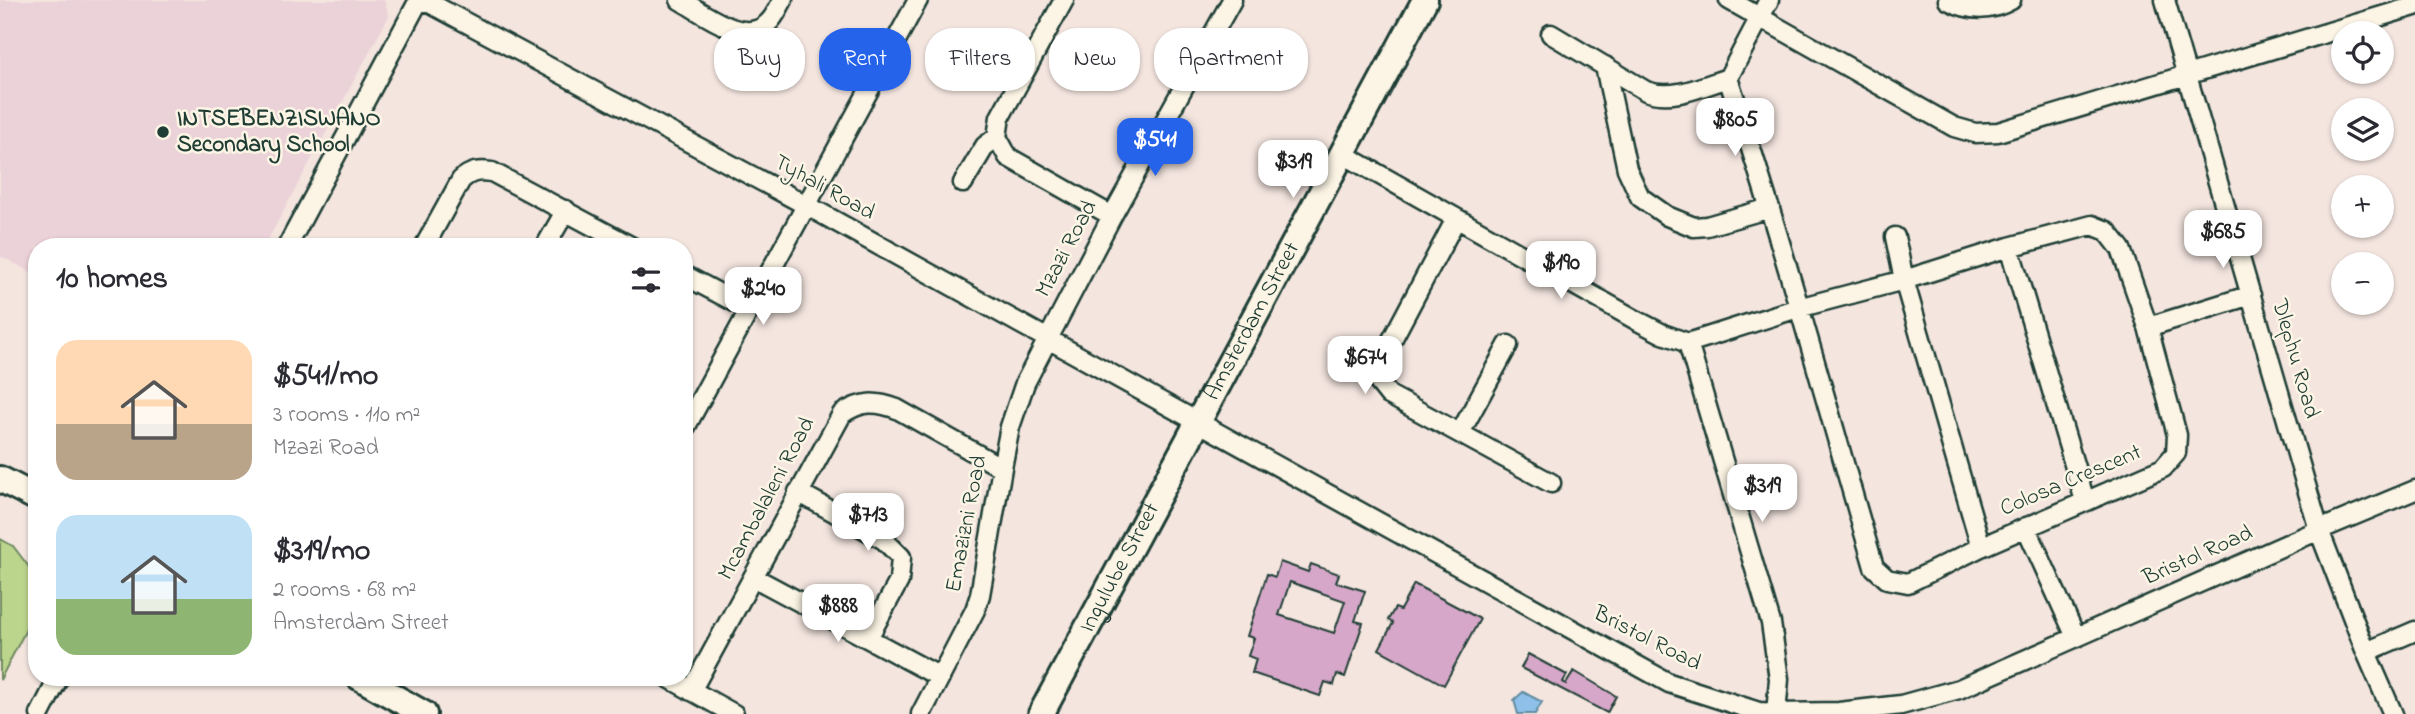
<!DOCTYPE html>
<meta charset="utf-8">
<style>
:root{--surface:#fff;--page:#f2f2f3;--text:#2b2b33;--muted:#7c7c81;--accent:#2563eb}
body{margin:0;font-family:"Indie Flower",sans-serif;background:var(--page);color:var(--text);height:100vh;display:flex;flex-direction:column;font-size:26px;white-space:nowrap}
*{box-sizing:border-box;margin:0}
p{font-size:23px;color:var(--muted)}
.icon{flex:none;width:38px;height:38px;fill:none;stroke:currentColor;stroke-width:2;stroke-linecap:round;stroke-linejoin:round}
.map{position:relative;flex:1;overflow:hidden}
.side{position:absolute;left:28px;top:238px;width:665px;height:448px;display:flex;flex-direction:column;background:var(--surface);border-radius:28px;box-shadow:0 2px 5px #0004}
.side>*{flex:none}
.banner{position:absolute;left:714px;top:28px;width:665px;height:63px;display:flex;gap:14px}
.fabs{position:absolute;left:2331px;top:21px;display:grid;gap:14px}
.fabs a{display:grid;place-items:center;width:63px;height:63px;border-radius:50%;background:var(--surface);box-shadow:0 2px 5px #0004;font-size:35px}
.price{position:absolute;translate:-50% -60px;padding:0 16px;border-radius:14px;background:#fff;color:#222;font-size:23px;line-height:46px;filter:drop-shadow(0 2px 4px #0008)}
.price::after{content:'';position:absolute;left:50%;top:42px;width:21px;height:16px;margin-left:-10px;background:inherit;clip-path:polygon(0 0,100% 0,50% 100%)}
.price.active{background:var(--accent);color:#fff}
ul{padding:0;list-style:none}
li{display:flex;align-items:center;gap:21px;height:175px;padding:0 28px}
li span{display:grid;place-items:center;flex:none;width:196px;height:140px;border-radius:21px;color:#555}
li>.icon{margin-inline-start:auto}
span .icon{width:84px;height:84px;fill:#fffc;stroke-width:1}
li b{font-size:30px}
h2{display:flex;justify-content:space-between;align-items:center;height:84px;padding:0 28px;font-size:30px}
.chip{padding:0 24px;border-radius:28px;background:var(--surface);box-shadow:0 2px 5px #0004;font-size:24px;line-height:63px}
.chip.active{background:var(--accent);color:#fff}
.map>svg:first-child{display:block}
.built{fill:#ebd2d8}
.green{fill:#bcd58c;stroke:#6e8960;stroke-width:2}
.water{fill:#8ec0ea;stroke:#628ca1;stroke-width:2}
.building{fill:#d6a7c8;stroke:#1f3d34;stroke-width:2;fill-rule:evenodd}
.lines{fill:none;stroke-linecap:round;stroke-linejoin:round}
.street-casing{stroke:#1f3d34;stroke-width:23}
.secondary-casing{stroke:#1f3d34;stroke-width:30}
.street{stroke:#fcf5e5;stroke-width:18}
.secondary{stroke:#fcf5e5;stroke-width:24}
.poi-dot{fill:#1f3d34;stroke:#fcf5e5;stroke-width:2.5}
.labels{text-anchor:middle;dominant-baseline:central;stroke-width:5;stroke-linejoin:round;paint-order:stroke}
.poi-label{font-size:23px;font-weight:bold;fill:#1f3d34;stroke:#fcf5e5;text-anchor:start}
.street-label{font-size:23px;fill:#1f3d34;stroke:#fcf5e5}
</style>
<div class="map">
<svg width="2415" height="714" viewBox="0 0 2415 714">
<rect width="100%" height="100%" fill="#f4e5df"/>
<filter id="ink" filterUnits="userSpaceOnUse"><feTurbulence type="fractalNoise" baseFrequency=".0143" numOctaves="2"/><feDisplacementMap in="SourceGraphic" scale="14" xChannelSelector="R" yChannelSelector="G"/><feConvolveMatrix kernelMatrix="1 2 1 2 8 2 1 2 1" color-interpolation-filters="sRGB"/></filter>
<g filter="url(#ink)">
<path class="built" d="M0 0H384L389 16 264 247H37V275L0 256Z"/>
<path class="green" d="M0 539 13 546 32 571 34 614 0 680Z"/>
<path class="water" d="M1523 692 1542 702 1535 714H1518L1514 700Z"/>
<path class="building" d="M1280 562 1308 572 1311 564 1339 574 1336 582 1365 591 1355 621 1363 623 1345 677 1337 674 1334 685 1325 682 1320 696 1252 673 1256 659 1248 656 1254 638 1247 636 1267 574 1275 577ZM1290 582 1345 601 1334 633 1279 615Z
M1414 584 1480 619 1444 685 1379 649 1393 623 1388 620 1395 608 1400 610Z
M1528 654 1567 675 1563 682 1566 684 1574 671 1616 696 1607 713 1521 668Z"/>
<g class="lines">
<g class="street-casing">
<path id="street" d="M424 0 806 205 1669 683 1759 712 1776 713 1839 712 1901 705 1959 689 2319 530 2415 490
M680 0C702 12 745 47 768 23 775 17 778 8 783 0
M1064 0 1000 117 997 137 1008 157 1112 216
M1729 0 1954 127 1975 133 1998 132 2415 6
M1948 0C1969 11 1990 12 2011 0
M2165 0 2319 530 2366 652 2393 714
M1551 34 1646 91C1673 101 1703 86 1728 78
M1605 66 1627 169 1640 197 1667 216 1694 227 1707 226 1770 208
M1343 154 1636 320 1663 334 1688 343 1798 308 1904 280 2009 247 2092 225 2107 231 2121 249 2148 327 2177 435 2176 453 2163 468 1981 547 1908 583 1887 579 1874 567C1826 403 1782 239 1728 78L1769 0
M963 183 985 146 997 137
M1456 219 1378 366 1377 380 1389 395 1551 483
M1895 237 1904 280 1981 547
M287 247 419 0
M424 247 461 180C471 171 479 170 492 172L632 247
M545 247 566 210
M2009 247 2085 501
M684 275 750 310
M2148 327 2251 295
M1688 343 1771 623 1779 679 1776 714
M684 430 918 0
M1460 433 1508 345
M798 492 884 540 901 557 899 581 868 638
M2026 527 2076 637
M753 577 940 677
M2366 652 2415 631
M667 677 734 714
M691 691 842 414C861 401 876 401 897 409L1002 468
M40 714 59 677
M921 714 975 610 980 595 1002 468 1010 427 1025 383 1112 216 1232 0"/>
</g>
<g class="secondary-casing">
<g id="secondary">
<path d="M0 479 37 498"/>
<path d="M359 677 424 714"/>
<path id="s1" d="M1041 714 1425 0"/>
</g>
</g>
<use href="#street" class="street"/>
<use href="#secondary" class="secondary"/>
</g>
</g>
<circle class="poi-dot" cx="163" cy="132" r="7"/>
<g class="labels">
<g class="poi-label">
<text x="177" y="119">INTSEBENZISWANO<tspan x="177" dy="26">Secondary School</tspan></text>
</g>
<g class="street-label">
<text transform="translate(824 188) rotate(29)">Tyhali Road</text>
<text transform="translate(1067 249) rotate(-62)">Mzazi Road</text>
<text stroke="none"><textPath href="#s1" startOffset="446">Amsterdam Street</textPath></text>
<text transform="translate(2295 359) rotate(74)">Dlephu Road</text>
<text transform="translate(2071 481) rotate(-23)">Colosa Crescent</text>
<text transform="translate(767 499) rotate(-62)">Mcambalaleni Road</text>
<text transform="translate(967 524) rotate(-79)">Emazizni Road</text>
<text transform="translate(2198 556) rotate(-24)">Bristol Road</text>
<text stroke="none"><textPath href="#s1" startOffset="166">Ingulube Street</textPath></text>
<text transform="translate(1647 639) rotate(27)">Bristol Road</text>
</g>
</g>
</svg>
<div class="fabs">
<a><svg class="icon" aria-label="locate" viewBox="0 0 24 24"><circle cx="12" cy="12" r="6"/><path d="M12 2v4M12 18v4M2 12h4M18 12h4"/></svg></a>
<a><svg class="icon" aria-label="layers" viewBox="0 0 24 24"><path d="M12 4l9 5-9 5-9-5zM3 14l9 5 9-5"/></svg></a>
<a>+</a>
<a>−</a>
</div>
<b class="price" style="left:1735px;top:158px">$805</b>
<b class="price active" style="left:1155px;top:178px">$541</b>
<b class="price" style="left:1293px;top:200px">$319</b>
<b class="price" style="left:2223px;top:270px">$685</b>
<b class="price" style="left:1561px;top:301px">$190</b>
<b class="price" style="left:763px;top:327px">$240</b>
<b class="price" style="left:1365px;top:396px">$674</b>
<b class="price" style="left:1762px;top:524px">$319</b>
<b class="price" style="left:868px;top:553px">$713</b>
<b class="price" style="left:838px;top:644px">$888</b>
<div class="banner">
<a class="chip">Buy</a>
<a class="chip active">Rent</a>
<a class="chip">Filters</a>
<a class="chip">New</a>
<a class="chip">Apartment</a>
</div>
<section class="side">
<h2>10 homes<svg class="icon" aria-label="filters" viewBox="0 0 24 24"><path d="M4 7h16M4 17h16"/><circle cx="9" cy="7" r="2"/><circle cx="15" cy="17" r="2"/></svg></h2>
<ul>
<li><span style="background:linear-gradient(#ffd9b3 60%,#b9a48a 0)"><svg class="icon" aria-label="home" viewBox="0 0 24 24"><path d="M3 11l9-7 9 7M6 9v11h12V9"/></svg></span><div><b>$541/mo</b><p>3 rooms · 110 m²</p><p>Mzazi Road</p></div></li>
<li><span style="background:linear-gradient(#bfe0f5 60%,#8fb573 0)"><svg class="icon" aria-label="home" viewBox="0 0 24 24"><path d="M3 11l9-7 9 7M6 9v11h12V9"/></svg></span><div><b>$319/mo</b><p>2 rooms · 68 m²</p><p>Amsterdam Street</p></div></li>
</ul>
</section>
</div>
